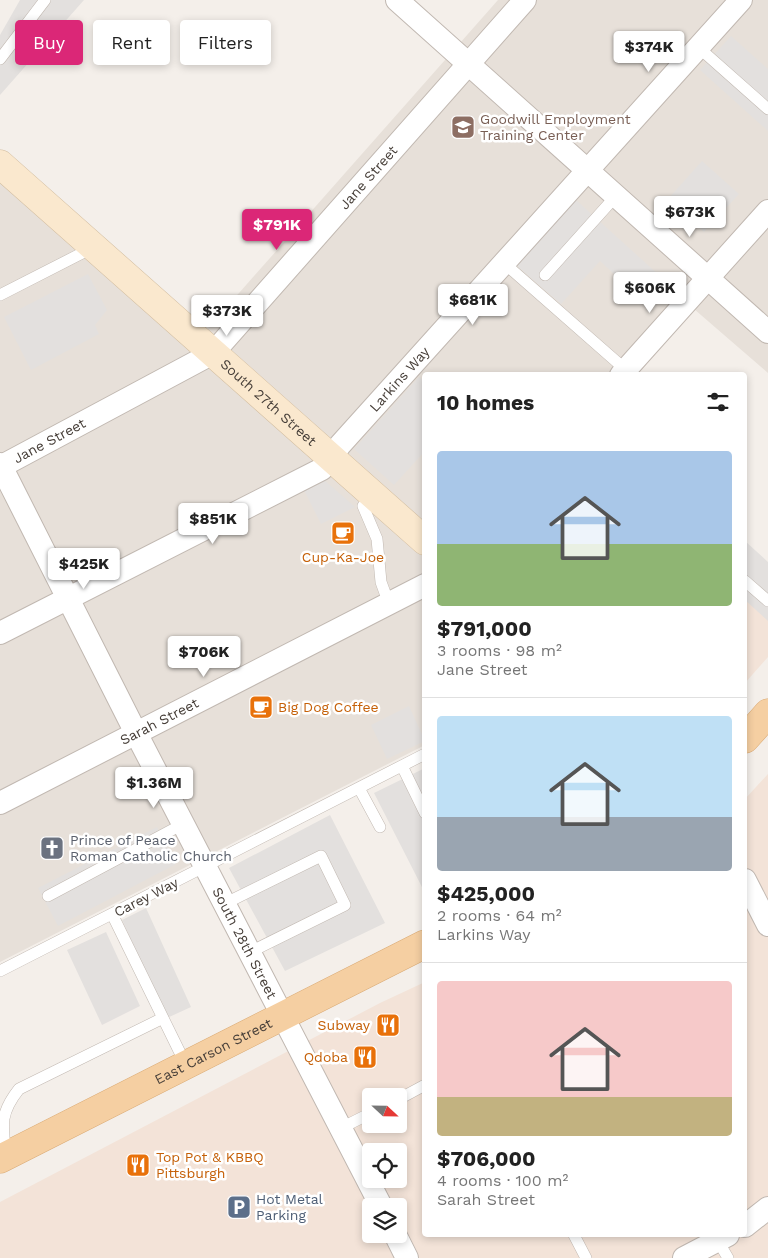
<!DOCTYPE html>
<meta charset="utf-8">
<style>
:root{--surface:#fff;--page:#f2f2f2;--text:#222;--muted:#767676;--line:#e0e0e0;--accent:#db2777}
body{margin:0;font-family:"Work Sans",sans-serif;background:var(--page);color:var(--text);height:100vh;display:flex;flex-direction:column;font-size:19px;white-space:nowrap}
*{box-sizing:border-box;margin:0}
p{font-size:16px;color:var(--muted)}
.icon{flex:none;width:28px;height:28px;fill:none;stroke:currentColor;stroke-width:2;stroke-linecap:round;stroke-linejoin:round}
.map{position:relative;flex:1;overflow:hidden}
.sheet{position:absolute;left:422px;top:372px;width:325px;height:865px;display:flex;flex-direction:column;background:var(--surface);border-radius:5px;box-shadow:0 2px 8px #0003}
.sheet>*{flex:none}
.guide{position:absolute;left:15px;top:20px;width:332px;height:45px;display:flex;gap:10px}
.needle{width:32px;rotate:112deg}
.fabs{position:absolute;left:362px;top:1088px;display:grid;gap:10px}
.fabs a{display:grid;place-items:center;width:45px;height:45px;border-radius:5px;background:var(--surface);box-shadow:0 2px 8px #0003;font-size:25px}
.price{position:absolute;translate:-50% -42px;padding:0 11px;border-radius:5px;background:#fff;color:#222;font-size:16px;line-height:32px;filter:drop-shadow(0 1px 2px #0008)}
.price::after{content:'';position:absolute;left:50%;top:30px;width:15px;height:11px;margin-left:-8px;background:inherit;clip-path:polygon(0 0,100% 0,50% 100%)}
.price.current{background:var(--accent);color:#fff}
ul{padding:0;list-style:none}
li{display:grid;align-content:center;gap:10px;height:265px;padding:0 15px}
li+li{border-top:1px solid var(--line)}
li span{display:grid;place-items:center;height:155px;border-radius:5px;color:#555}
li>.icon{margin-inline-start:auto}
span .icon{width:90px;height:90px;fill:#fffc;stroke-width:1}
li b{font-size:21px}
h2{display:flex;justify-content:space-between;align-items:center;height:60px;padding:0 15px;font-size:21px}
.pill{padding:0 18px;border-radius:5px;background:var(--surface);box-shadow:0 2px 8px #0003;font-size:18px;line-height:45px}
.pill.current{background:var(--accent);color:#fff}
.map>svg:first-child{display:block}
.residential{fill:#e7e0d9}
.commercial{fill:#f3e3d8;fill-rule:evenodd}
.parking{fill:#e3e0de}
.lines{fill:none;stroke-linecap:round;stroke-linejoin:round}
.lane-casing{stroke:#c1b8b1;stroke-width:12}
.street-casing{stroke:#c1b8b1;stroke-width:24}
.secondary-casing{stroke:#d2bda0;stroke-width:29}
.primary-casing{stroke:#d9a973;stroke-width:29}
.lane{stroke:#fff;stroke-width:11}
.street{stroke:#fff;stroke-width:22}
.secondary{stroke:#fae8ce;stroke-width:28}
.primary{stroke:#f5cfa2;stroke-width:28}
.labels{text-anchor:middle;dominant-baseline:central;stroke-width:5;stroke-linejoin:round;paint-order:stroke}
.education-label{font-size:14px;fill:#785e54;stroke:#fff;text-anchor:start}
.street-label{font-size:14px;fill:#473f39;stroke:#fff}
.food-label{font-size:14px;fill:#c56008;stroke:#fff;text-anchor:start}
.worship-label{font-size:14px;fill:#5b616d;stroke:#fff;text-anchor:start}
.service-label{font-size:14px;fill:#4e5e75;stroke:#fff;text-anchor:start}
</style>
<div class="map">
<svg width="768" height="1258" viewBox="0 0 768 1258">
<rect width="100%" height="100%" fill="#f4efea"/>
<path class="residential" d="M498 0H768V373L694 309 637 375H425V745L0 962V175L194 344Z"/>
<path class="commercial" d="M745 598 768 619V657L745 683Z
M768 774V1258H0V1202L380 1003 425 982V1235H745V799ZM371 1096H399V1124H371ZM371 1151H399V1179H371ZM371 1206H399V1234H371Z"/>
<path class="parking" d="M20 0H84L0 95V35Z
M731 36 768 69V131L700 70Z
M702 161 739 194 704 232 668 199Z
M576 200 660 276 640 298 600 261 561 304 517 266Z
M88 274 107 310 95 325 99 334 31 370 4 317Z
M419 377 425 382V451L394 485 354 449Z
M323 479 355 507 321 524 303 488Z
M745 541 768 562V621L745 600Z
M409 706 425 741 387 759 371 725Z
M425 768V893L374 793Z
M330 815 385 923 285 971 229 868Z
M157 827 176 864 58 926 38 888Z
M146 908 191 1007 167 1018 122 920Z
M106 932 140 1006 102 1025 67 950Z"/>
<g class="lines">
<g class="lane-casing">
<path id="lane" d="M698 47 768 109
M0 59 45 0
M504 263 626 370
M545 275 615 197
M0 295 92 248
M373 495 363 506 377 539 381 582 389 604
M745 581 768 601
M402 766 425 813
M359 788 380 827
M48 896 183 824
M224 904 321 856 345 905 250 952
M112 914 186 1065
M0 971 425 754
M399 1099 425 1085
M341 1128 371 1113
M6 1155C2 1124 0 1113 19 1089L163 1018
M574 1235 586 1258
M718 1241 728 1258"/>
</g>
<g class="street-casing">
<g id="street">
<path d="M397 0 768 332"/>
<path d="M621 375 768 211"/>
<path id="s1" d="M0 464 136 733 381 1206"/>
<path id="s2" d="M0 467 213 353 525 0"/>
<path id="s3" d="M0 633 322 469 340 445 741 0"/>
<path id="s4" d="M0 803 425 585"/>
<path d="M745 880 768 925"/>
<path d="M745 1226 768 1208"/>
<path d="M395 1234 407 1258"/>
<path d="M684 1258 728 1235"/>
</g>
</g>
<g class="secondary-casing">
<g id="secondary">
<path id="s5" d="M0 164 425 541"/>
</g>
</g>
<g class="primary-casing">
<g id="primary">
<path d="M745 739 768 713"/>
<path id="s6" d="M0 1159 425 944"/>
</g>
</g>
<use href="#lane" class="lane"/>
<use href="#street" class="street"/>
<use href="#secondary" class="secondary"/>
<use href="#primary" class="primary"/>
</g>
<defs>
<g id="school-square" transform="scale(1.25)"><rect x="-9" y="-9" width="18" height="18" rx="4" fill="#8d6e63" stroke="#fff"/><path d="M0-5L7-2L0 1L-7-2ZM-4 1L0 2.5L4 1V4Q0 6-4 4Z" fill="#fff"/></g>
<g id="cafe-square" transform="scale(1.25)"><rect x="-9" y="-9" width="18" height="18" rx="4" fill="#e8710a" stroke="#fff"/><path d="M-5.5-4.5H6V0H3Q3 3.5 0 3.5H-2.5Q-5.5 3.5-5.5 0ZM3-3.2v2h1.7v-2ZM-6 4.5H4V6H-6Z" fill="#fff"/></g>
<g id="church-square" transform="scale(1.25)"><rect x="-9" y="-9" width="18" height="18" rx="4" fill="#6b7280" stroke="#fff"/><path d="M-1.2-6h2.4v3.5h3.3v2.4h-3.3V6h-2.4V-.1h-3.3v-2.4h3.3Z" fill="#fff"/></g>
<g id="restaurant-square" transform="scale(1.25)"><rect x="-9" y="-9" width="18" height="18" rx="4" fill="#e8710a" stroke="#fff"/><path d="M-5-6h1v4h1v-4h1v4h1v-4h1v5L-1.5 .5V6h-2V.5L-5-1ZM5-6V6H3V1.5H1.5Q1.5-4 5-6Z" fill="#fff"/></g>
<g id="parking-square" transform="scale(1.25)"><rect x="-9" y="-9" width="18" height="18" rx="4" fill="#5c6f8a" stroke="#fff"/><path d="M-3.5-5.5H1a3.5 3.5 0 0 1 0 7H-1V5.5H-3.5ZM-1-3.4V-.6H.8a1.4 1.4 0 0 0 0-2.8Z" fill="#fff"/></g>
</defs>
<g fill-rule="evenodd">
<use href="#school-square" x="463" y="127"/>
<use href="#cafe-square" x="343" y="533"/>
<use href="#cafe-square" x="261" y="707"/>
<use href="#church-square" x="52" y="848"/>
<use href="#restaurant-square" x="388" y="1025"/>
<use href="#restaurant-square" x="365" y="1057"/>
<use href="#restaurant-square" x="138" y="1165"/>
<use href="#parking-square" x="239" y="1207"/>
</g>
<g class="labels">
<g class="education-label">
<text x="480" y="119">Goodwill Employment<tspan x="480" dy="16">Training Center</tspan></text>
</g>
<g class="street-label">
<text stroke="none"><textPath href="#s2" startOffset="476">Jane Street</textPath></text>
<text stroke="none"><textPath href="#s3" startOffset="480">Larkins Way</textPath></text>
<text stroke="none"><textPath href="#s5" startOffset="359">South 27th Street</textPath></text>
<text stroke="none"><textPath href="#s2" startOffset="56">Jane Street</textPath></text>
<text stroke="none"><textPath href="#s4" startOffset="179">Sarah Street</textPath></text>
<text transform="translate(146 897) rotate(-27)">Carey Way</text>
<text stroke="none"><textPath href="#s1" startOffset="538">South 28th Street</textPath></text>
<text stroke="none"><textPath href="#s6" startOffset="239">East Carson Street</textPath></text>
</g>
<g class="food-label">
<text x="343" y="557" text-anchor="middle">Cup-Ka-Joe</text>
<text x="278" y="707">Big Dog Coffee</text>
<text x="370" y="1025" text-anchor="end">Subway</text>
<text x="348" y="1057" text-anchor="end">Qdoba</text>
<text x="156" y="1157">Top Pot &amp; KBBQ<tspan x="156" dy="16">Pittsburgh</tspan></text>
</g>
<g class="worship-label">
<text x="70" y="840">Prince of Peace<tspan x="70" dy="16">Roman Catholic Church</tspan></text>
</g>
<g class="service-label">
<text x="256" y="1199">Hot Metal<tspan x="256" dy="16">Parking</tspan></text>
</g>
</g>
</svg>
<div class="fabs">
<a><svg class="needle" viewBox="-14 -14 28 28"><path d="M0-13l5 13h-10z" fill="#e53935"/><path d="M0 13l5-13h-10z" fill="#767676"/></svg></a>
<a><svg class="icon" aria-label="locate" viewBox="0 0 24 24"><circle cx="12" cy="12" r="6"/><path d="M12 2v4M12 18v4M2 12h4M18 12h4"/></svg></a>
<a><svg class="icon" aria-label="layers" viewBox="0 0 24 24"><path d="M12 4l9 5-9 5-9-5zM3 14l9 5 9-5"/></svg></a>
</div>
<b class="price" style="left:649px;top:73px">$374K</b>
<b class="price" style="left:690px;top:238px">$673K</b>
<b class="price current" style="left:277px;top:251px">$791K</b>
<b class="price" style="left:650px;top:314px">$606K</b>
<b class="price" style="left:473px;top:326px">$681K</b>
<b class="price" style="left:227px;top:337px">$373K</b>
<b class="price" style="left:213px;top:545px">$851K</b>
<b class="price" style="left:84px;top:590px">$425K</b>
<b class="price" style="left:204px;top:678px">$706K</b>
<b class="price" style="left:154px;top:809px">$1.36M</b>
<div class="guide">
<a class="pill current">Buy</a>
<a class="pill">Rent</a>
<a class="pill">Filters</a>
</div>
<section class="sheet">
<h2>10 homes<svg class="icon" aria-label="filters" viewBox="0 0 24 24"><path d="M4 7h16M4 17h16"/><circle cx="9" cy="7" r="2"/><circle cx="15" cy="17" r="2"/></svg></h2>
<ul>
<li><span style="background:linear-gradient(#a9c7e8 60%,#8fb573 0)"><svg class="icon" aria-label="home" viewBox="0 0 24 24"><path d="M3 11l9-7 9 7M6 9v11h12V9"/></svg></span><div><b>$791,000</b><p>3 rooms · 98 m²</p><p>Jane Street</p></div></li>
<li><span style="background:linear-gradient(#bfe0f5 65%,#9aa5b1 0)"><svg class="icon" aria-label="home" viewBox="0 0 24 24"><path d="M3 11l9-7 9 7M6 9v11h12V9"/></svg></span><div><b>$425,000</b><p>2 rooms · 64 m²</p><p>Larkins Way</p></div></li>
<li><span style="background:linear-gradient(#f6c9c9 75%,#c2b280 0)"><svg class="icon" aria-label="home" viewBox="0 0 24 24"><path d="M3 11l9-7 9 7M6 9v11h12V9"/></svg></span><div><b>$706,000</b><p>4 rooms · 100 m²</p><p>Sarah Street</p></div></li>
</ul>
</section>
</div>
